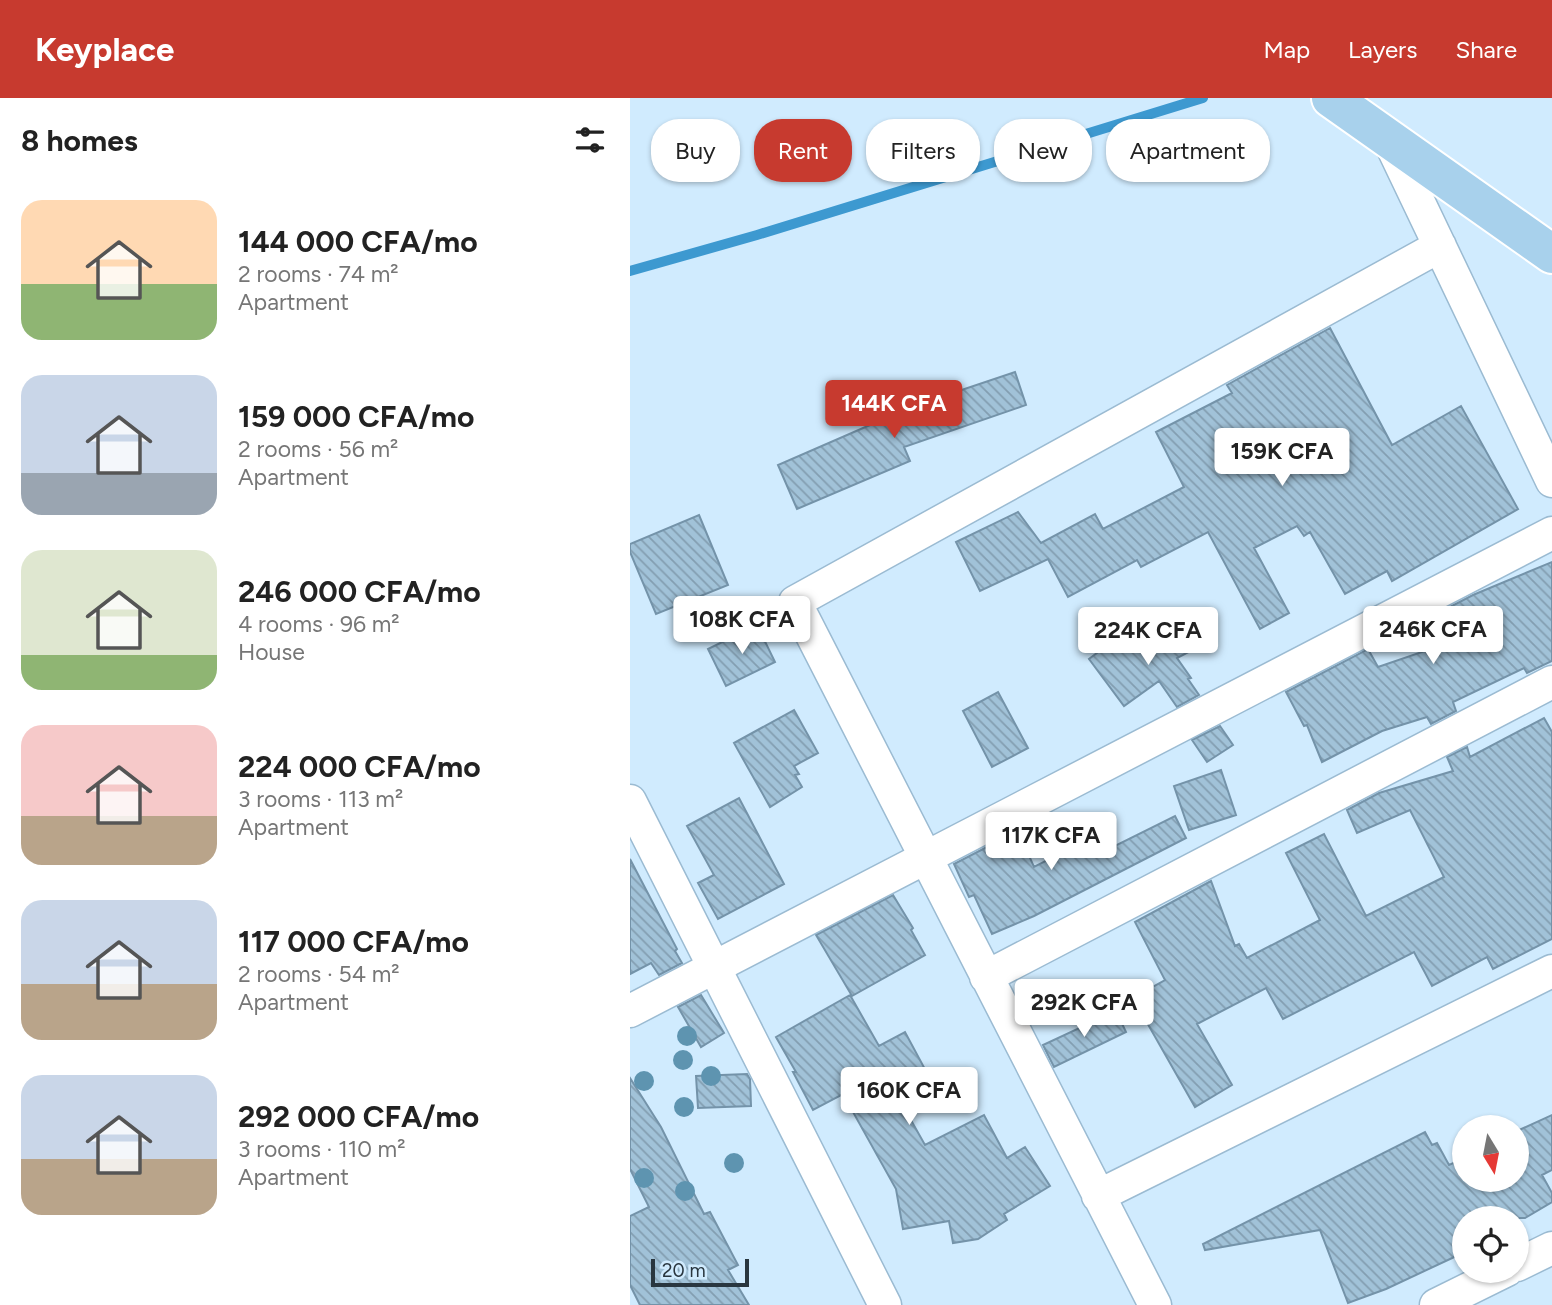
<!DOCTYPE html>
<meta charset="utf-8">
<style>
:root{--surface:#fff;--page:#f6f6f6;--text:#222;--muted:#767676;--accent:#c73a2f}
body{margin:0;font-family:Figtree,sans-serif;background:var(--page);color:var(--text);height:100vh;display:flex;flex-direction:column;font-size:26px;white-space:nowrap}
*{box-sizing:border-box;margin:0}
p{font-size:23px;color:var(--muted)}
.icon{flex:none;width:38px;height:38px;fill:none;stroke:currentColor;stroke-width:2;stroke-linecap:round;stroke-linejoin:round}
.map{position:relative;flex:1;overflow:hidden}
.drawer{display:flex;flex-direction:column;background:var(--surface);width:630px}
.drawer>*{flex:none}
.banner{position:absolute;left:21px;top:21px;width:665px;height:63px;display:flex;gap:14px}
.needle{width:46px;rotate:170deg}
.buttons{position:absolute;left:822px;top:1017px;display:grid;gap:14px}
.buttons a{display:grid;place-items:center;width:77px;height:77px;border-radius:50%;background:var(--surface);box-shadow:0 2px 5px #0004;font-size:35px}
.scale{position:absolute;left:21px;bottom:18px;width:98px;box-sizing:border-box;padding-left:7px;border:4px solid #29363f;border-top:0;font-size:19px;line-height:24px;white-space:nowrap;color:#29363f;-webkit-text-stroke:5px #d0ebfe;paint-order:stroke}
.price{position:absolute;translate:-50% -60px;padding:0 16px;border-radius:7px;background:#fff;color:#222;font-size:23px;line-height:46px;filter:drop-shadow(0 2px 4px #0008)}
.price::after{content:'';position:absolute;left:50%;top:42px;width:21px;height:16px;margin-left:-10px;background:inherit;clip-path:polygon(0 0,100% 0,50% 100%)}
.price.active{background:var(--accent);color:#fff}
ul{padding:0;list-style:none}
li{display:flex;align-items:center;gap:21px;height:175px;padding:0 21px}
li span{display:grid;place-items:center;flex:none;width:196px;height:140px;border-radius:21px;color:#555}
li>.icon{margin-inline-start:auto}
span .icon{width:84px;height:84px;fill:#fffc;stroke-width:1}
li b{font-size:30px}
h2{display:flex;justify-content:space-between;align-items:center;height:84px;padding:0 21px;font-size:30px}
.tag{padding:0 24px;border-radius:28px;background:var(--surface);box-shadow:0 2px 5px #0004;font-size:24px;line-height:63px}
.tag.active{background:var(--accent);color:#fff}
header{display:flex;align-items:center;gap:42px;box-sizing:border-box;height:98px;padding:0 35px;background:var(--accent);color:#fff}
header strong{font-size:33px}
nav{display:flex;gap:38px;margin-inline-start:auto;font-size:24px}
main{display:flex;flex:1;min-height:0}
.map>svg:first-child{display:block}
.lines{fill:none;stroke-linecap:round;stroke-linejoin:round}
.stream{stroke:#3d99d0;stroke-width:10}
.building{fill:url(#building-back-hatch);stroke:#7493a9;stroke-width:2}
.minor-casing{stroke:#9bbbd2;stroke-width:35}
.major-casing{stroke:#fff;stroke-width:42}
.minor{stroke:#fff;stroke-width:32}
.major{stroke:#a8d1ec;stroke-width:38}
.tree{fill:#5e94b0}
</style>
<header>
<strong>Keyplace</strong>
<nav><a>Map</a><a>Layers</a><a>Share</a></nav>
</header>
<main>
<section class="drawer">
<h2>8 homes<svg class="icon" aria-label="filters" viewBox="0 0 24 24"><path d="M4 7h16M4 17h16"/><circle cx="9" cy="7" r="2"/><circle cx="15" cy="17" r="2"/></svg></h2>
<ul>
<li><span style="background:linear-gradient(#ffd9b3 60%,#8fb573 0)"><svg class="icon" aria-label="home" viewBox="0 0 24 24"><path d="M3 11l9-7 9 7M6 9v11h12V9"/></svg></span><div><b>144 000 CFA/mo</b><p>2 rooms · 74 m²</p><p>Apartment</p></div></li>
<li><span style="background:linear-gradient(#c9d6e8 70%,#9aa5b1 0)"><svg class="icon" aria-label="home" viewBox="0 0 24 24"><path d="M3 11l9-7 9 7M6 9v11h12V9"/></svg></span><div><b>159 000 CFA/mo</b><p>2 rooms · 56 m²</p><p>Apartment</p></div></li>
<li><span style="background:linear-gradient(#dfe7d0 75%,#8fb573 0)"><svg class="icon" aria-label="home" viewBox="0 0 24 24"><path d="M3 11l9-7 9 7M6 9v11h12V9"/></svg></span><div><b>246 000 CFA/mo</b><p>4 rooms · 96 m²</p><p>House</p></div></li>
<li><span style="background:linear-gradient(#f6c9c9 65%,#b9a48a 0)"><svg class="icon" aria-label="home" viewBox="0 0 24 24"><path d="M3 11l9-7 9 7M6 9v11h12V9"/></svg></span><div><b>224 000 CFA/mo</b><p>3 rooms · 113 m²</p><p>Apartment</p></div></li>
<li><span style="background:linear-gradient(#c9d6e8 60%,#b9a48a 0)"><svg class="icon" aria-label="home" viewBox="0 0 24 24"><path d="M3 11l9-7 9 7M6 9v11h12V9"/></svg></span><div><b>117 000 CFA/mo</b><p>2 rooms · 54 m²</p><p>Apartment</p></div></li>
<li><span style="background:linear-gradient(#c9d6e8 60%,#b9a48a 0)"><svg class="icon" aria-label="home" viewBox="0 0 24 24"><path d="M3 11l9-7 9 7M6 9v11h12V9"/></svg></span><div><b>292 000 CFA/mo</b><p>3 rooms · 110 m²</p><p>Apartment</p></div></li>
</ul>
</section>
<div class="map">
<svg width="922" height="1207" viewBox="0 0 922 1207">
<defs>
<pattern id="building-back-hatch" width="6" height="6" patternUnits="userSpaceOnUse" patternTransform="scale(1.75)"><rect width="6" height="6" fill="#a1c2d8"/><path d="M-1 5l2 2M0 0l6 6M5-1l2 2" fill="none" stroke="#839eb1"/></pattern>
</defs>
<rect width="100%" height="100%" fill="#d0ebfe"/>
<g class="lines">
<path class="stream" d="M0 173 127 137 573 0"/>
</g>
<path class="building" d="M700 230 762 347 831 308 888 411 762 483 757 473 715 496 680 434 674 438 667 428 624 450 659 515 630 531 578 434 511 469 507 462 438 499 418 461 350 493 326 444 388 414 411 445 465 416 473 431 554 389 526 334 602 295 597 287Z
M385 274 396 307 274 349 280 363 167 411 148 367 263 317V315Z
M69 417 98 487 26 516 0 454V446Z
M922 464V563L897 575 894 570 823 604 826 613 801 626 797 619 752 633 692 664 677 627 674 628 656 594 738 551 748 569 798 552 787 526 843 497Z
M553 526 566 550 547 560 561 580 558 581 569 597 547 609 529 583 494 608 459 561 487 540 497 554Z
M127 527 145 564 96 588 78 551Z
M368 594 398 650 362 669 333 613Z
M164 612 188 655 164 668 169 676 165 677 172 689 140 709 104 645Z
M914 620 922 634V841L863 871 857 859 802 888 784 854 653 921 636 890 567 926 602 987 565 1009 503 900 535 882 505 824 581 783 605 848 609 846 617 860 690 822 656 755 694 736 736 818 814 779 780 712 727 735 717 712 749 695 823 673 817 659 837 649 840 659Z
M590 628 603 647 577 664 562 642Z
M591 672 606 717 559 732 544 688Z
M109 700 154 786 88 821 68 785 84 777 57 728Z
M545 718 556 740 404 818 362 836 344 797 339 799 324 766 388 733 404 769 475 733 483 749Z
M0 761 47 851 45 853 52 865 29 877 21 865 0 876Z
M263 797 283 830 281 832 295 857 222 898 186 837Z
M71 897 94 935 71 949 48 909Z
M220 897 249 948 275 934 297 975 264 992 295 1047 354 1017 377 1060 395 1049 420 1088 374 1116 377 1122 348 1141 323 1145 319 1123 273 1131 266 1091 213 996 183 1012 163 974H166L146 939Z
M486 913 496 934 424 969 413 947Z
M117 976 120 981 121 1008 68 1010 66 978Z
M0 980 31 1029 74 1116 80 1114 108 1167 98 1172 119 1207H10L0 1187V1118L19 1109 0 1071Z
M922 1017V1072L912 1077 922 1095V1104L895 1120H835V1154L756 1191 718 1205 690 1132 575 1152 573 1146 795 1034 802 1047 807 1045 819 1067 835 1060V1082H887V1033Z"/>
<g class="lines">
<g class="minor-casing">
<path id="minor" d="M760 44 922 383
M0 703 255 1207
M356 879 922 584
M0 913 922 435
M468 1098 922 873
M887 1167 922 1150
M525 1207 165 504 810 148
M806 1207 877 1172"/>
</g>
<g class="major-casing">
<path id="major" d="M701 0 922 156"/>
</g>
<use href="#minor" class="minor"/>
<use href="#major" class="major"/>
</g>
<g class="tree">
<circle cx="57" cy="938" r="10"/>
<circle cx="53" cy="962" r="10"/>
<circle cx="81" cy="978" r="10"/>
<circle cx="14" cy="983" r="10"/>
<circle cx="54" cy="1009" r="10"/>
<circle cx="104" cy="1065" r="10"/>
<circle cx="14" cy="1080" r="10"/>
<circle cx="55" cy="1093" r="10"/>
</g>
</svg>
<div class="buttons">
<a><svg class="needle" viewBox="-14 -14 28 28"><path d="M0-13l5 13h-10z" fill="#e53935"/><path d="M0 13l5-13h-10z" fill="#767676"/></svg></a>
<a><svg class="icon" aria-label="locate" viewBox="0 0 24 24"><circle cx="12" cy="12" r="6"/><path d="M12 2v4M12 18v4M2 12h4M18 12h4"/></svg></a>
</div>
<div class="scale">20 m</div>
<b class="price active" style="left:264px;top:342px">144K CFA</b>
<b class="price" style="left:652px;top:390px">159K CFA</b>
<b class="price" style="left:112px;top:558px">108K CFA</b>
<b class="price" style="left:803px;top:568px">246K CFA</b>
<b class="price" style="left:518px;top:569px">224K CFA</b>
<b class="price" style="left:421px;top:774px">117K CFA</b>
<b class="price" style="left:454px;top:941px">292K CFA</b>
<b class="price" style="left:279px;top:1029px">160K CFA</b>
<div class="banner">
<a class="tag">Buy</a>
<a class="tag active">Rent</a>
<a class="tag">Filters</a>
<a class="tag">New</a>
<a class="tag">Apartment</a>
</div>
</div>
</main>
